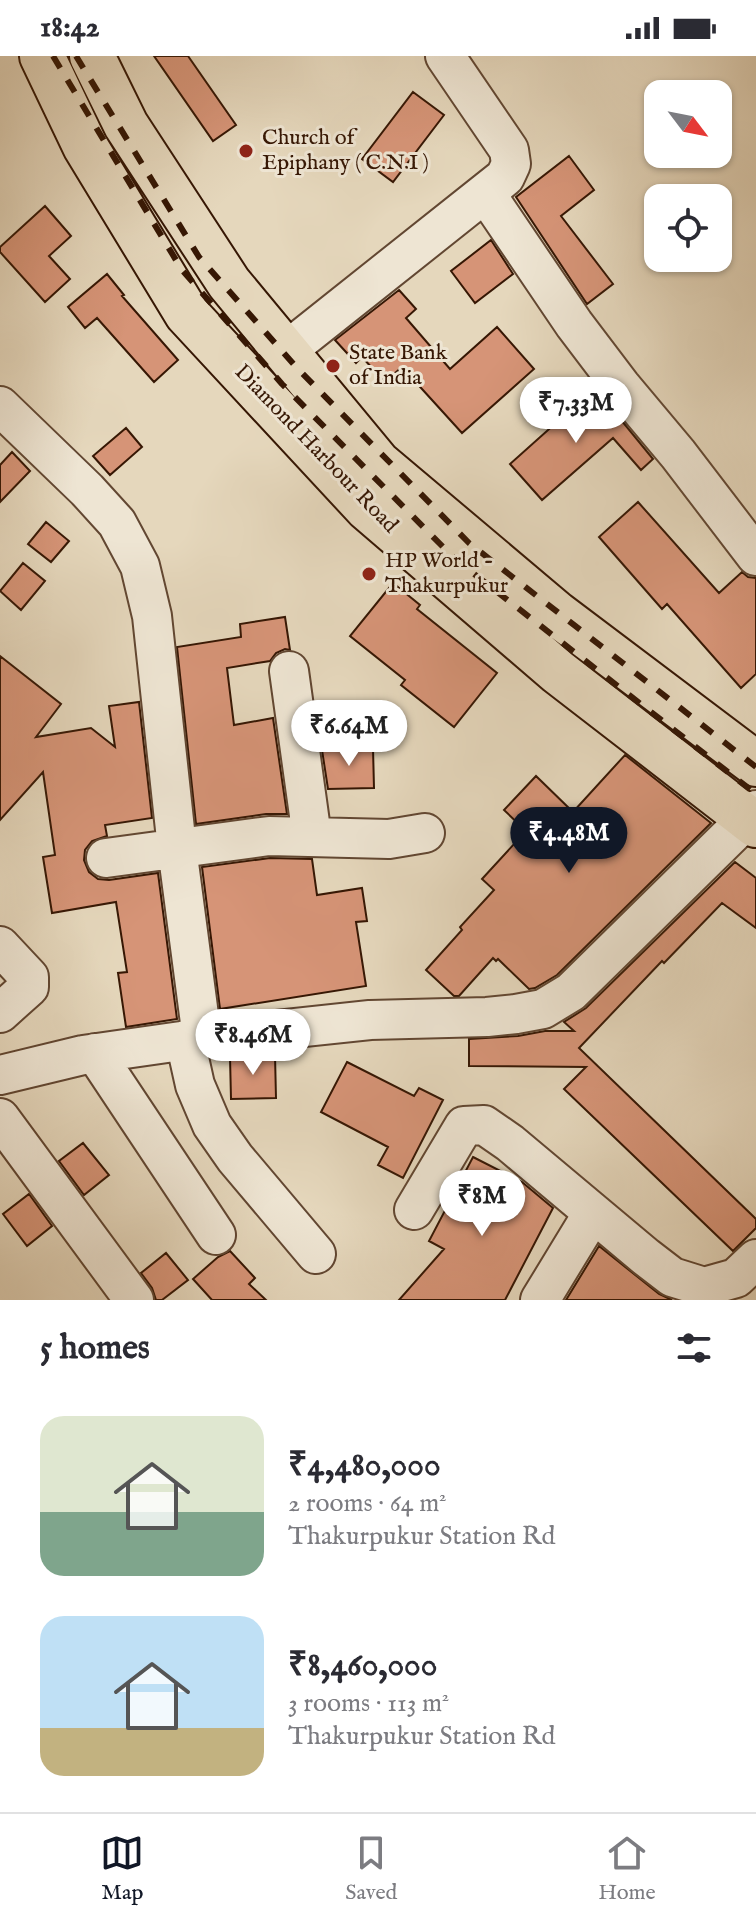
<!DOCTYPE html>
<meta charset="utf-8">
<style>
:root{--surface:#fff;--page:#f7f7f7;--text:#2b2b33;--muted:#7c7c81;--line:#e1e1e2;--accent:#111827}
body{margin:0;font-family:"IM FELL English",serif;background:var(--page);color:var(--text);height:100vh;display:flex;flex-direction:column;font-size:30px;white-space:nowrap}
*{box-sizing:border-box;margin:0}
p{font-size:26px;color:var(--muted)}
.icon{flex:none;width:44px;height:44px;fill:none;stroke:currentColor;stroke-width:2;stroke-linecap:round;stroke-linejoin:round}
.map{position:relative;height:1244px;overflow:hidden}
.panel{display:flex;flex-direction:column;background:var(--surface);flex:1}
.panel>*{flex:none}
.needle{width:52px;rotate:122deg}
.tools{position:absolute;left:644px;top:24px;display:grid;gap:16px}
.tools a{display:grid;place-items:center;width:88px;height:88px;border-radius:16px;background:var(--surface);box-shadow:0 2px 6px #0004;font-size:40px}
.price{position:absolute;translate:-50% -68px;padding:0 18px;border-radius:28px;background:#fff;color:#222;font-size:26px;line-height:52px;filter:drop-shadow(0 2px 4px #0008)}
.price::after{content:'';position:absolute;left:50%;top:48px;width:24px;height:18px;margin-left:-12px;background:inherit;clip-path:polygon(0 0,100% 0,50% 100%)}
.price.selected{background:var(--accent);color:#fff}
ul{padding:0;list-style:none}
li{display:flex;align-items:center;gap:24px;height:200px;padding:0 40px}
li span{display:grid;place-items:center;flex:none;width:224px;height:160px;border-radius:24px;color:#555}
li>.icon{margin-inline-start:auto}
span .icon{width:96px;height:96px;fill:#fffc;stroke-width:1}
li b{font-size:34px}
h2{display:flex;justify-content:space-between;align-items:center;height:96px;padding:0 40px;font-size:34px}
.status{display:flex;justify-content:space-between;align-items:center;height:56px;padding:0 40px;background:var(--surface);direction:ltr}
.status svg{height:22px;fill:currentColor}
.tabs{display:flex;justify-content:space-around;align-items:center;height:112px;border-top:2px solid var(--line);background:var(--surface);font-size:22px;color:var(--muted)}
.tabs a{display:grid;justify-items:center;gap:4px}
.tabs .selected{color:var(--accent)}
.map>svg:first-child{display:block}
.building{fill:#d69477;stroke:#361704;stroke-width:2}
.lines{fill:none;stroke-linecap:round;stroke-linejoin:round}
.minor-casing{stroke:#624732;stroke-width:42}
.highway-casing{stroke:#361704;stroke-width:48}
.minor{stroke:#eee5d3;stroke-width:38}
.highway{stroke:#e5d7bc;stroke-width:44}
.rail{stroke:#361704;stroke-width:6;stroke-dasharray:14 14;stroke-linecap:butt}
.poi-dot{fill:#8f2418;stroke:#eee5d3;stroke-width:3}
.labels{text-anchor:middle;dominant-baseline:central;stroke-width:6;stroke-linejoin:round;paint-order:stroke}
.poi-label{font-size:22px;fill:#361704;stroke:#eee5d3;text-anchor:start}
.street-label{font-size:22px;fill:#361704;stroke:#eee5d3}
</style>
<div class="status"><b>18:42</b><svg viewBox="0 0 49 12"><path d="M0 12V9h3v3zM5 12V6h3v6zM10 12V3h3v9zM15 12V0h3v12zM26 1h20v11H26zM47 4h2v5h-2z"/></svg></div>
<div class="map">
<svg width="756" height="1244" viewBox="0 0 756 1244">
<rect width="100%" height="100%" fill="#e5d7bc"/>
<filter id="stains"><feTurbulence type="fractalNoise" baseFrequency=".0025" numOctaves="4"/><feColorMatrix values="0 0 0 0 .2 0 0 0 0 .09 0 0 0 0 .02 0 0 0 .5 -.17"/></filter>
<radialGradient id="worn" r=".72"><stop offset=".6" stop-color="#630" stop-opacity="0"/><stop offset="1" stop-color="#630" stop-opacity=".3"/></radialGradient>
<path class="building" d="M154 0H188L236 69 213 85Z
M413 36 444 59 393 126 362 103Z
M569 100 594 134 561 160 613 228 587 248 516 141Z
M45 150 71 180 49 200 70 223 45 246 0 196V191Z
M491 184 513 218 475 247 451 215Z
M107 218 124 239 122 240 178 304 154 326 97 262 85 272 68 251Z
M399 234 416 253 406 262 450 313 497 271 534 313 462 377 402 311 385 326 362 301 356 307 335 284Z
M595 332 653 403 641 414 613 382 542 444 510 408Z
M126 372 142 391 110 419 93 400Z
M12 396 30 415 0 446V409Z
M638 446 719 537 742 516 748 521 756 522V618L741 632 667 548 662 553 599 481Z
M46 466 69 485 51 506 28 488Z
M23 507 45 525 21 554 0 535Z
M393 527 420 549 417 553 497 617 454 671 401 629 405 624 350 580Z
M285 561 290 594 285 593 276 597 270 605 227 612 234 669 273 662 287 758H266L196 768 177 591 241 581 240 568Z
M0 600 61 648 36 681 91 672 115 691 109 650 139 646 152 762 105 769 107 780 92 785 85 794 84 804 89 816 98 823 109 824 158 817 177 963 126 971 118 917 127 916 116 846 52 857 43 801 55 799 43 716 0 764Z
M373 692 374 732 328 733 322 694Z
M625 699 711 767 557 919 535 932 529 933 498 903 496 905 493 902 459 940H454L426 914 462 874 460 871 494 834 482 823 526 775 504 754 536 720 573 756Z
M270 802 312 803 317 839 362 832 367 865 356 866 366 930 220 953 202 811Z
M735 806 756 822V872L722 847 664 907 662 905 579 992 756 1163V1172L733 1195 564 1033 586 1011 469 1010V983L518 980 545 975H574L564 966 586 952Z
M251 999H275L276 1042 231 1043 230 1001Z
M347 1006 414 1040 419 1032 443 1044 403 1122 378 1109 388 1091 321 1056Z
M83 1087 109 1119 84 1139 59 1105Z
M473 1101 522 1126 553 1152 505 1244H399L444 1193 429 1185Z
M29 1138 52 1170 27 1190 3 1158Z
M599 1190 659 1238 672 1244H566Z
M230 1195 255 1222 249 1228 266 1244H212L193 1223 218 1201Z
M166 1197 188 1224 162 1244H156L152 1232 141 1217Z"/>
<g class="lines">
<g class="minor-casing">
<path id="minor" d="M486 138 574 268 621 330 678 398 756 500
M285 296 505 121 511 108 509 94 445 0
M0 350 87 434 117 467 140 510 152 560 177 792 202 982
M289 615 312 781
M106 802 269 780 389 783 425 777
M0 890 29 921V931L0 957
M185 984 195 1029 212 1069 235 1102 316 1198
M95 997 216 1179
M0 1019 83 999 202 982 370 964 487 961 516 958 543 953 571 936 756 754
M0 1062 134 1244
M414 1154 464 1070 484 1069 510 1087 646 1201 672 1221 704 1231 736 1222 756 1203
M540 1244 593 1157"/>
</g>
<g class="highway-casing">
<path id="highway" d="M42 0 85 90 187 258 367 452 558 616 756 769
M92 0 126 69 229 227 378 407 557 558 756 708"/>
</g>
<use href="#minor" class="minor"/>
<use href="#highway" class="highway"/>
<path class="rail" d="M53 0 182 214 282 328 455 503 756 738
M76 0 199 201 298 313 469 487 756 711"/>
</g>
<g class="poi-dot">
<circle cx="246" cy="95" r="8"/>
<circle cx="333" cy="310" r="8"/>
<circle cx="369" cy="518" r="8"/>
</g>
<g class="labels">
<g class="poi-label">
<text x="262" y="82">Church of<tspan x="262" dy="25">Epiphany ( C.N.I )</tspan></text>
<text x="349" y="297">State Bank<tspan x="349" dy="25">of India</tspan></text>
<text x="385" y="505">HP World -<tspan x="385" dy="25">Thakurpukur</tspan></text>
</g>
<g class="street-label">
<text transform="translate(316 393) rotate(46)">Diamond Harbour Road</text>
</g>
</g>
<rect width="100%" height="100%" filter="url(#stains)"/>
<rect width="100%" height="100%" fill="url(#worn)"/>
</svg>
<div class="tools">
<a><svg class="needle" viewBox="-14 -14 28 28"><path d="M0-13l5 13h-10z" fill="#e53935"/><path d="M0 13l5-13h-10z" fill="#7c7c81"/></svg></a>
<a><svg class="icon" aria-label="locate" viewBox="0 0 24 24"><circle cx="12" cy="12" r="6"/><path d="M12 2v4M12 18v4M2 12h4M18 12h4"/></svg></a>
</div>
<b class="price" style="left:576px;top:389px">₹7.33M</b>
<b class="price" style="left:349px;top:712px">₹6.64M</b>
<b class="price selected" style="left:569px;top:819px">₹4.48M</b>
<b class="price" style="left:253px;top:1021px">₹8.46M</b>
<b class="price" style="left:482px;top:1182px">₹8M</b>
</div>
<section class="panel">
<h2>5 homes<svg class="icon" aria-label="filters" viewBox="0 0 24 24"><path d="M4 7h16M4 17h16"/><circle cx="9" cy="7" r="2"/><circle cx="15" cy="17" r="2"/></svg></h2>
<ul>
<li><span style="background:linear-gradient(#dfe7d0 60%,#7fa58c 0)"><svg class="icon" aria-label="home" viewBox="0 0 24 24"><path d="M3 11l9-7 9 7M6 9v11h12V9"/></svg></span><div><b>₹4,480,000</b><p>2 rooms · 64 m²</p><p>Thakurpukur Station Rd</p></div></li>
<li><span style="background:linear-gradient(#bfe0f5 70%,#c2b280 0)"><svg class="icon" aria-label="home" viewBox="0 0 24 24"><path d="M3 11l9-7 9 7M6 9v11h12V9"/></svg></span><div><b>₹8,460,000</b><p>3 rooms · 113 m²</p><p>Thakurpukur Station Rd</p></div></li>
</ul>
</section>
<nav class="tabs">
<a class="selected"><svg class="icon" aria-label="map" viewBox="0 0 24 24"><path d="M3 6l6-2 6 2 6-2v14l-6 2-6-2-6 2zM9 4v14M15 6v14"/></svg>Map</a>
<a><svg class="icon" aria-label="saved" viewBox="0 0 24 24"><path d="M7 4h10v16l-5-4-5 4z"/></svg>Saved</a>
<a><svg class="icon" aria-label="home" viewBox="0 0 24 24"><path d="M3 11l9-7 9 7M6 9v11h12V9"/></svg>Home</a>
</nav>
